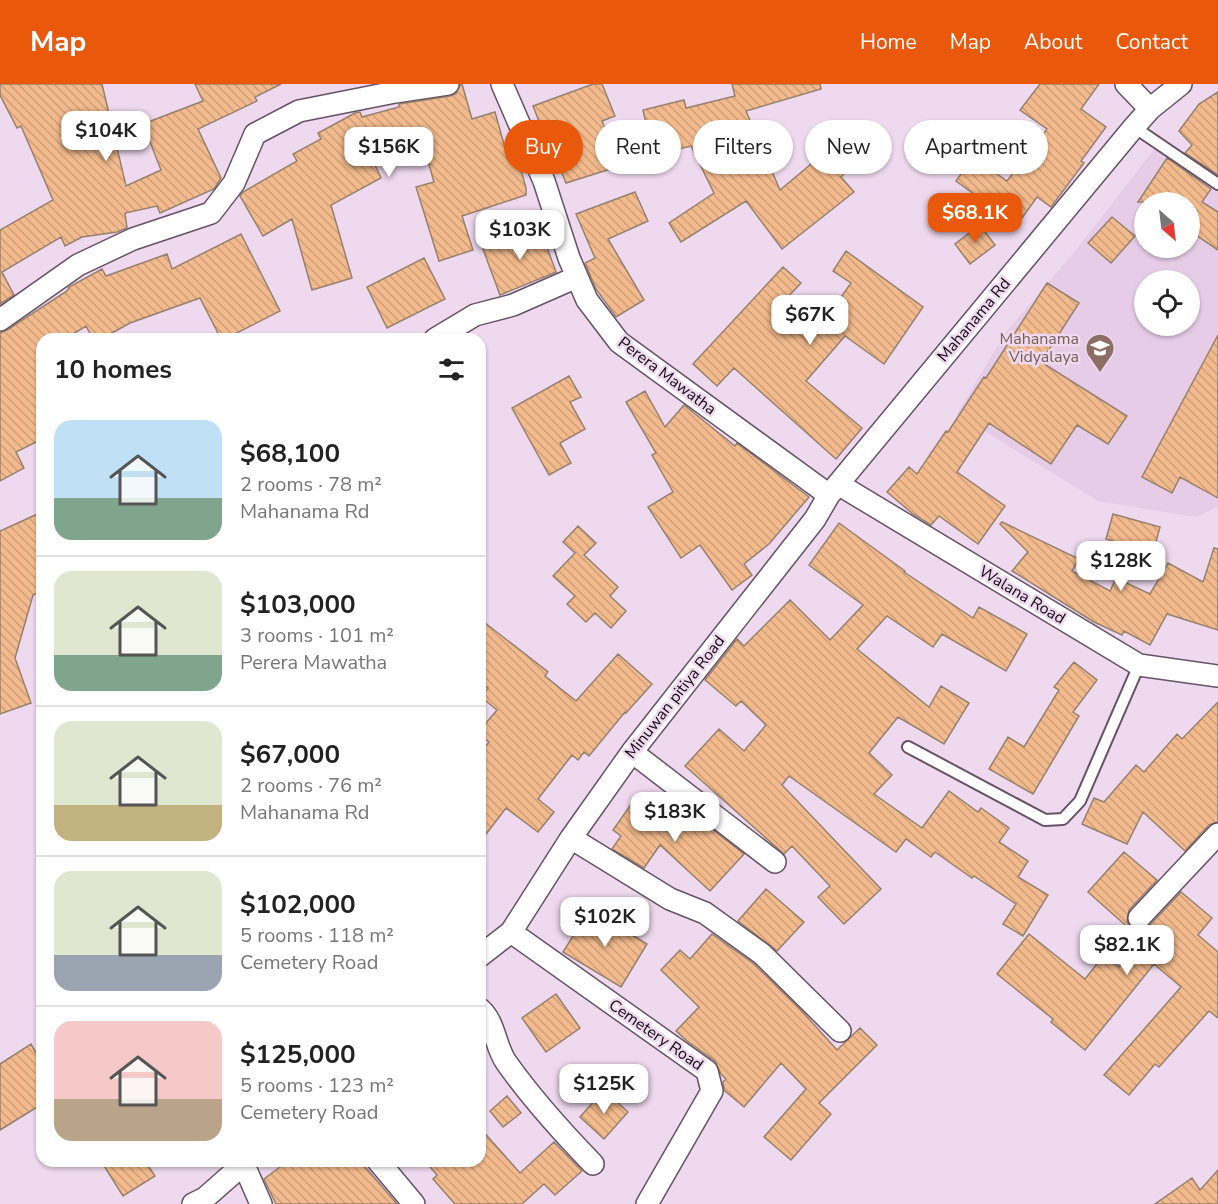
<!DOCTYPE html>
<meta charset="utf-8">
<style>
:root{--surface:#fff;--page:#f6f6f6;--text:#222;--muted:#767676;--line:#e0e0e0;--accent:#ea580c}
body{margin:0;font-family:"Nunito Sans",sans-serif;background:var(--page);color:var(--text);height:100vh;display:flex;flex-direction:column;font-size:22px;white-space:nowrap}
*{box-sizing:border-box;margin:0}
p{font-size:20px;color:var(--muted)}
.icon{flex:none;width:33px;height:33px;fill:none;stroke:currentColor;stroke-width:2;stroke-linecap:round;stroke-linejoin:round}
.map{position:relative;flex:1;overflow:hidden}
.side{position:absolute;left:36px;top:249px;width:450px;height:834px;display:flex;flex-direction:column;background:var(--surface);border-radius:18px;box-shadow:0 2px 4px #0004}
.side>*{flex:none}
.guide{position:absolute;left:504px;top:36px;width:570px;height:54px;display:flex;gap:12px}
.needle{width:39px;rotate:152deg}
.tools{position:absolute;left:1134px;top:108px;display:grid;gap:12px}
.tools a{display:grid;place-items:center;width:66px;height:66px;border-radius:50%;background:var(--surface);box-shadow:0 2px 4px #0004;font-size:30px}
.price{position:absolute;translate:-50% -51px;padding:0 14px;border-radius:12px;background:#fff;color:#222;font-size:20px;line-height:39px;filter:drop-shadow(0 2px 3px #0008)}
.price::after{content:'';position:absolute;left:50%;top:36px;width:18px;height:14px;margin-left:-9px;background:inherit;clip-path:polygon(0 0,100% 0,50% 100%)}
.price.current{background:var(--accent);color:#fff}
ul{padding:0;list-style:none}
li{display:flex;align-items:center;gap:18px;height:150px;padding:0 18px}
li+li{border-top:2px solid var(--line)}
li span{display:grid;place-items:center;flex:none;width:168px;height:120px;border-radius:18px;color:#555}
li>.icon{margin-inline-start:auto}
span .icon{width:72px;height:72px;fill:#fffc;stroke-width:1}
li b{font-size:26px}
h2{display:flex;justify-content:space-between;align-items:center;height:72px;padding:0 18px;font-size:26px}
.chip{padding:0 21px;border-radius:27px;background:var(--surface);box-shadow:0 2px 4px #0004;font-size:21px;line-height:54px}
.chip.current{background:var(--accent);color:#fff}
header{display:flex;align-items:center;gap:36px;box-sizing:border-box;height:84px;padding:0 30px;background:var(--accent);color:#fff}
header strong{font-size:28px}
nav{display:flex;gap:33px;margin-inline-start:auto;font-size:21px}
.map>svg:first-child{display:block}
.built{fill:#e7cce7;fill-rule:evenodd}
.building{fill:url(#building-back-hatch);stroke:#96816f;stroke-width:1.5}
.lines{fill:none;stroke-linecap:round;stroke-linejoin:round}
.service-casing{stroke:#655365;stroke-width:14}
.minor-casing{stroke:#655365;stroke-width:24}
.service{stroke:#fff;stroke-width:10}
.minor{stroke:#fff;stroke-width:21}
.labels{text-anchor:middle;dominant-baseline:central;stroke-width:5;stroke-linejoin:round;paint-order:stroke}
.street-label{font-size:16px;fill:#120b12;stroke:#eed9ee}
.education-label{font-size:16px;fill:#785e54;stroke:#eed9ee;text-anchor:end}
</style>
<header>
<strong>Map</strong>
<nav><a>Home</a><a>Map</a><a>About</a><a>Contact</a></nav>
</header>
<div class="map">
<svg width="1218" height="1120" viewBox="0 0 1218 1120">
<defs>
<pattern id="building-back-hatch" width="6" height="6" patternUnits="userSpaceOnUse" patternTransform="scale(1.5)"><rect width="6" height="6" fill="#f3bb8d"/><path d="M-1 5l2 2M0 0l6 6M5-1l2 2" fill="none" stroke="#cf9f79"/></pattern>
</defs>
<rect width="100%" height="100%" fill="#eed9ee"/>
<path class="built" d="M1156 63 1218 105V423L1196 433 1098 417 957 330 1006 248 1076 166ZM1144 118H1190V164H1144ZM1144 196H1190V242H1144Z"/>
<path class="building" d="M0 0H102L126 102 161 86 143 40 203 17 195 0H281L255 13 257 17 198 45 221 94 214 105 160 129 157 122 125 129 127 144 117 148 82 153 65 162 61 153 2 188 14 211 0 220V146L53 116 21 42 17 44 0 11Z
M460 0H462L472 35 495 28 508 75 517 72 526 104V111L462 132 473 166 439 177 416 103 434 98 422 56 381 67 385 75 375 81 381 94 331 121 352 194 312 206 292 135 263 152 240 112 243 108 297 77 293 70 321 55 318 49 355 29 360 28 362 33 399 23V20L450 12 456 10Z
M593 0H602L615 32 602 37 620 82 566 99 549 57 547 58 533 22Z
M732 0H820L821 5 746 27 780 106 823 70 828 76 853 50 868 64 841 93 854 108 782 165 746 117 681 158 669 139 714 109 691 62 653 71 643 26 684 16 686 24 735 12Z
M1040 0H1099L1081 25 1106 43 1081 77 1084 79 1051 123 1037 113 1017 141 956 97 973 73 1007 97 1047 45 1020 26Z
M1218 8V91L1185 69 1192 61 1179 47 1199 20Z
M1167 74 1211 105 1202 118 1218 128V166L1190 147V118H1138Z
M635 108 648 137 608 155 644 216 616 233 596 205 585 179 595 174 576 130Z
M1112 133 1135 152 1111 179 1088 159Z
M980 141 995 161 970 180 955 160Z
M540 144 556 188 500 211 483 165Z
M241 150 280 227 225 255H221L200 214 130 239 101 255H93L86 242 65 255H42V355L16 368 24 384 0 397V249L7 246 67 207 69 203 102 185 106 192 167 170 172 185Z
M846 167 923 223 884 280 845 252 806 297 862 344 836 375 734 284 717 302 693 280 783 183 801 199 783 218 815 250 851 199 833 187Z
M424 174 445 215 387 244 367 203Z
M1047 199 1079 219 1041 278 1127 332 1108 360 1077 341 1051 380 989 339 957 388 1005 422 978 460 939 432 931 441 913 430 887 408 909 383 917 390 946 347 948 348 984 293 986 294Z
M1218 251V414L1180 393 1172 409 1142 393Z
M569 292 581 313 570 318 585 345 560 359 571 379 549 391 512 324Z
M645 307 665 343 684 321 735 362 737 359 809 413 769 460 744 480 752 491 732 506 700 461 681 474 648 423 673 408 652 371 656 369 626 318Z
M42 428V507L33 511 15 574 31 619 0 630V447Z
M1113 430 1160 443 1153 469 1106 455Z
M1002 438 1079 475 1072 487 1110 507 1116 494 1150 510 1168 479 1203 498 1214 464 1218 465V546L1167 530 1150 561 1124 547 1122 551 1094 538 1012 487 1028 468 1000 440Z
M839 439 905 487 904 488 973 534 979 523 1027 550 1006 587 942 550 933 563 887 532 857 565 929 623 941 602 969 619 944 660 898 633 869 669 892 691 874 710 922 744 949 707 978 728 981 724 1009 744 999 758 1028 777 1018 793 1048 811 1023 852 1003 840 1016 820 974 792 972 794 935 768 931 773 906 755 896 768 789 692 782 701 881 805 844 840 818 813 830 802 792 762 784 770 685 682 719 645 744 667 766 641 741 617 736 622 705 596 737 555 744 562 790 516 830 556 863 521 809 481Z
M578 442 596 459 584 471 618 503 610 512 626 527 611 544 595 529 586 538 567 520 575 512 553 492 575 469 563 458Z
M480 535 548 588 545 592 576 617 618 570 652 600 626 629 625 628 589 672 584 668 578 676 572 671 538 715 554 728 538 748 506 724 480 758V669L489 658 480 651V646L497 626 481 613 488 604 480 598Z
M1074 578 1097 596 1073 628 1079 632 1033 710 989 685 1008 653 1024 663 1059 606 1054 603Z
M1218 618V738L1209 741 1185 767 1143 728 1127 760 1082 740 1094 714 1104 718 1136 681 1144 688 1177 650 1182 655Z
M640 713 666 730 708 742 744 770 710 807 660 761 644 784 612 765 621 752 613 746 632 719 635 721Z
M1124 768 1157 796 1129 826 1127 837 1130 843 1137 846 1148 843 1181 808 1212 834 1198 851 1218 868V934L1209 927 1159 983 1155 980 1129 1011 1104 991 1181 903 1154 880 1085 966 1051 938 1053 935 997 890 1029 850 1085 895 1104 871 1119 883 1142 856 1088 808Z
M766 805 804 838 777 867 738 837Z
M590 825 647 860 621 903 563 868Z
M712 850 754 880 799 924 837 966 860 944 877 961 819 1019 831 1030 791 1076 764 1053 806 1005 781 979 744 1023 724 1006 723 998 726 995 721 990 715 977 687 957 676 947 699 923 661 886 680 866 690 875Z
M556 910 580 944 546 968 522 934Z
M31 960 42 979V1020L0 1046V980Z
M604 1006 628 1028 604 1055 580 1033Z
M507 1012 521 1029 503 1043 490 1027Z
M480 1044 520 1089 554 1058 582 1087 555 1111 544 1100 522 1120H455L433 1095 437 1091 425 1077H480Z
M101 1077H145L155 1092 123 1112Z
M288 1077H360L397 1120H276L264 1095Z
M1218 1086V1120H1155L1192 1094 1200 1106Z"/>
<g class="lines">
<g class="service-casing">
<path id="service" d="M1134 43 1218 100
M908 663 1045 736 1063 735 1080 717 1139 581"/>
</g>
<g class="minor-casing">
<path id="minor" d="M502 0 544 97 569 174 587 216 619 258 829 411
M1126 0 1150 25
M0 236 78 181 133 155 211 129 234 99 255 50 299 27 395 8 448 0
M435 255 475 231 513 221 577 193
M838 400 1139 581 1218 592
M632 668 775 778
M571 754 670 815 705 829 762 870 840 947
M1139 834 1218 750
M511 848 707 987 712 1007 647 1120
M480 872 511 848 571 754 632 668 815 435 829 411 1134 43 1150 25 1181 0
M480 925C495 938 495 962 506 978 532 1015 562 1048 593 1080
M378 1077 414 1120
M244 1081 261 1120
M193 1120 205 1114 247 1077"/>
</g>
<use href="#service" class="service"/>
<use href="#minor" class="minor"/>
</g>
<defs>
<g id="school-pin" transform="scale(1.5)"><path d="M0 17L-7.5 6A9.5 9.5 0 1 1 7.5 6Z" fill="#8d6e63" stroke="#eed9ee"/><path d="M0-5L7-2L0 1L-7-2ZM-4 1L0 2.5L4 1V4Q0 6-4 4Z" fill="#fff"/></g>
</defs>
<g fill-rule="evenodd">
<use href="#school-pin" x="1100" y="264"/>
</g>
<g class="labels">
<g class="street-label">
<text transform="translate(974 236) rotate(-50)">Mahanama Rd</text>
<text transform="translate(667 292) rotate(37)">Perera Mawatha</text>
<text transform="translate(1022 511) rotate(31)">Walana Road</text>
<text transform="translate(675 613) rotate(-52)">Minuwan pitiya Road</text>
<text transform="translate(656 951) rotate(35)">Cemetery Road</text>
</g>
<g class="education-label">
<text x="1079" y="255">Mahanama<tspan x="1079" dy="18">Vidyalaya</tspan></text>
</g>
</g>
</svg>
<div class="tools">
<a><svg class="needle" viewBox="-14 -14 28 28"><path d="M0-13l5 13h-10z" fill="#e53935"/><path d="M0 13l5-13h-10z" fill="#767676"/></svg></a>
<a><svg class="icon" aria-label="locate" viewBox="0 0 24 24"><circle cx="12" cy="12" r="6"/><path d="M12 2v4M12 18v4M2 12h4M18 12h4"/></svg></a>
</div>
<b class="price" style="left:106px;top:78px">$104K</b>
<b class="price" style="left:389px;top:94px">$156K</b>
<b class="price current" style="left:975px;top:160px">$68.1K</b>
<b class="price" style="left:520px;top:177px">$103K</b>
<b class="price" style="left:810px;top:262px">$67K</b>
<b class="price" style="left:1121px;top:508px">$128K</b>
<b class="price" style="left:675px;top:759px">$183K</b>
<b class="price" style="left:605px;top:864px">$102K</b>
<b class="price" style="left:1127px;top:892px">$82.1K</b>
<b class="price" style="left:604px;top:1031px">$125K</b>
<div class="guide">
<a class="chip current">Buy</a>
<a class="chip">Rent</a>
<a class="chip">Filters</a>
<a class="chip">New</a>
<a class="chip">Apartment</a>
</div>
<section class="side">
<h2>10 homes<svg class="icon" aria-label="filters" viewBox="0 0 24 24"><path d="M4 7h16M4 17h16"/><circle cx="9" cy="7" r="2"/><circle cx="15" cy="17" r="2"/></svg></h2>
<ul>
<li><span style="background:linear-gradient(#bfe0f5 65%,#7fa58c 0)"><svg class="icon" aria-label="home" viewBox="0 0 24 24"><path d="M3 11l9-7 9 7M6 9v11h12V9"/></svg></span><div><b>$68,100</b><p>2 rooms · 78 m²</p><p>Mahanama Rd</p></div></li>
<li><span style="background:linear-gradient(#dfe7d0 70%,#7fa58c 0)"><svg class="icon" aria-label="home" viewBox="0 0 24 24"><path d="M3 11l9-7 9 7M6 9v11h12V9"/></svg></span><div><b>$103,000</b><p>3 rooms · 101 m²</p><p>Perera Mawatha</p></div></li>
<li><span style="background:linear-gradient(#dfe7d0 70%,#c2b280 0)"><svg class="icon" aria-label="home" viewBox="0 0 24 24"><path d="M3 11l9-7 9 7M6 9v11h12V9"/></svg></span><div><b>$67,000</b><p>2 rooms · 76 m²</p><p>Mahanama Rd</p></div></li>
<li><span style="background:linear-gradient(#dfe7d0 70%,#9aa5b1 0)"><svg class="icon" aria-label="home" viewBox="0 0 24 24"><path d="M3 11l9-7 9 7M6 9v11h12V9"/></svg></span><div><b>$102,000</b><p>5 rooms · 118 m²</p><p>Cemetery Road</p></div></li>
<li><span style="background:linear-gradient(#f6c9c9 65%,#b9a48a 0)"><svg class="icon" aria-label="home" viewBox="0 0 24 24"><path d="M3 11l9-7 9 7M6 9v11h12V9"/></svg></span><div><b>$125,000</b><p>5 rooms · 123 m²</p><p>Cemetery Road</p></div></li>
</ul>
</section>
</div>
